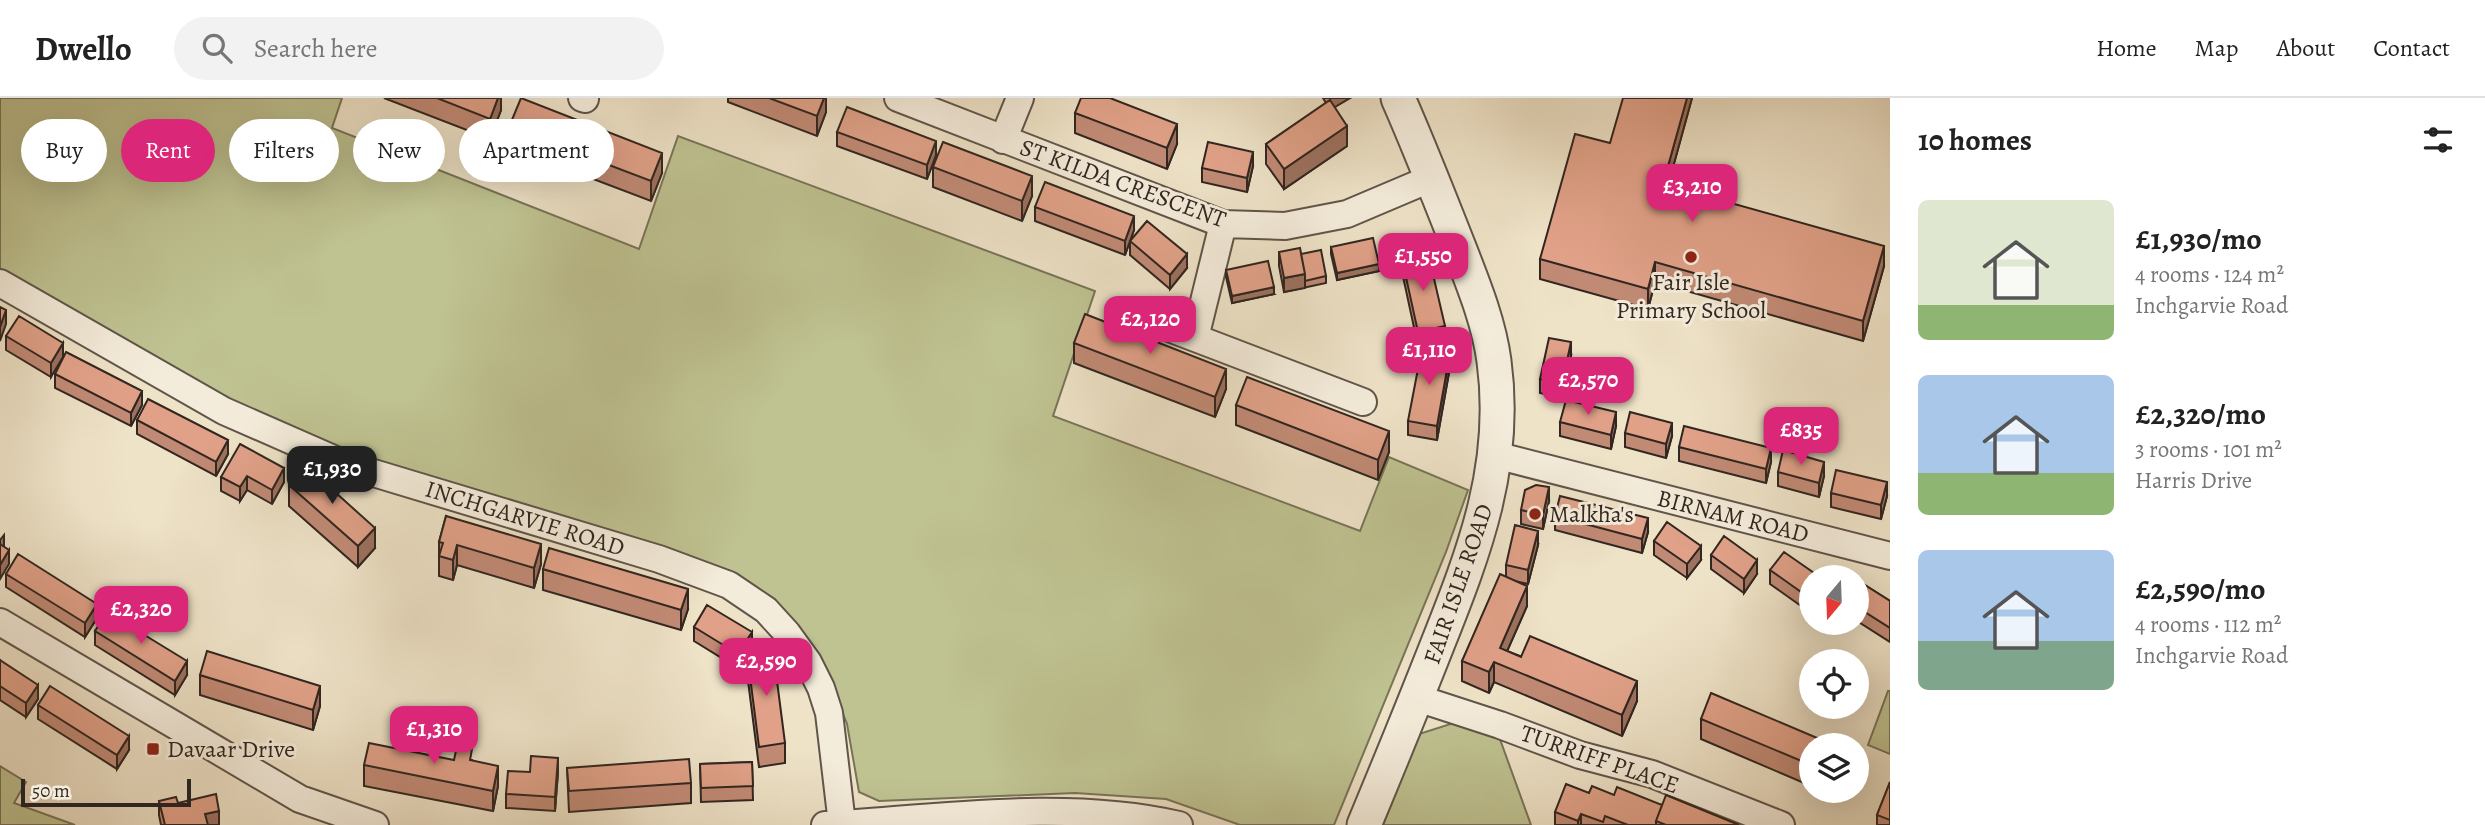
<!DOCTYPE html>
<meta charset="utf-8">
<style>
:root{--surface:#fff;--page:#f2f2f2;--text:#222;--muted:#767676;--line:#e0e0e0;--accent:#db2777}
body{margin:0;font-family:Alegreya,serif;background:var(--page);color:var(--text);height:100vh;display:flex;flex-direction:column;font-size:26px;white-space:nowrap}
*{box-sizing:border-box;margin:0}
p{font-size:23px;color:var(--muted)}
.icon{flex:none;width:38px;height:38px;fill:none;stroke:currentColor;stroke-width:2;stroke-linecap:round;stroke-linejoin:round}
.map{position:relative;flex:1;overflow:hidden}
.details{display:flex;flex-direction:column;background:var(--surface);width:595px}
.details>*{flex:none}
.banner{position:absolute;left:21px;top:21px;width:665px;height:63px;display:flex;gap:14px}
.needle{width:46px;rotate:199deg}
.fabs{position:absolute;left:1799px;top:467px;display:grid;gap:14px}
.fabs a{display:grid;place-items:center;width:70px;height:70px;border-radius:50%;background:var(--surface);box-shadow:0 7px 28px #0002;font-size:35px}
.scale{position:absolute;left:21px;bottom:18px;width:170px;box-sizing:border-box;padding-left:7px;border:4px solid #312620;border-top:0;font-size:19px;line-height:24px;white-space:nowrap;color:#312620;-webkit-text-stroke:5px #f4ecdb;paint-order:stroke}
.price{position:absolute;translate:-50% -60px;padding:0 16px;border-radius:14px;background:var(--accent);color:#fff;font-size:23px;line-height:46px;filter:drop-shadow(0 2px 4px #0008)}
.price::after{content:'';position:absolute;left:50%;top:42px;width:21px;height:16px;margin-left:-10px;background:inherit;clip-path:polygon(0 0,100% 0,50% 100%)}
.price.active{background:#222;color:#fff}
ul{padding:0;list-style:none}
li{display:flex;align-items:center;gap:21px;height:175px;padding:0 28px}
li span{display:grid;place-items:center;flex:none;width:196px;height:140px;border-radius:10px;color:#555}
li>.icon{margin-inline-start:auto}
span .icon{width:84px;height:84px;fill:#fffc;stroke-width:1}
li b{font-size:30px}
h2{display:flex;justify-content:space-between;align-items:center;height:84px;padding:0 28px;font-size:30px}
.tag{padding:0 24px;border-radius:32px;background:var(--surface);box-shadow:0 7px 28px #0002;font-size:24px;line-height:63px}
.tag.active{background:var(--accent);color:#fff}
header{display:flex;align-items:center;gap:42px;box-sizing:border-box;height:98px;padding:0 35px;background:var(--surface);border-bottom:2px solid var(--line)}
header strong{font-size:33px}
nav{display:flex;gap:38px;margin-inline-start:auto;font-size:24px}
.search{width:490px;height:63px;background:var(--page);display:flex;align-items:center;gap:18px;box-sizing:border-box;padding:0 24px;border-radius:38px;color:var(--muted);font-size:26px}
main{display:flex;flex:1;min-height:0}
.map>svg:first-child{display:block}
.green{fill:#bfc291;stroke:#787458;stroke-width:2}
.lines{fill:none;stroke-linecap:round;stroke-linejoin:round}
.minor-casing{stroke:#60554a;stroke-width:30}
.tertiary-casing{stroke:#60554a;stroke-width:37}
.minor{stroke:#f4ecdb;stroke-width:26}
.tertiary{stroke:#f4ecdb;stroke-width:33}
.wall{fill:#c18a75;stroke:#312620;stroke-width:2}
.shaded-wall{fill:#9d715f;stroke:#312620;stroke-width:2}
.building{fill:#e0a188;stroke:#312620;stroke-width:2}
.poi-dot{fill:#8f2418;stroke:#f4ecdb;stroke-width:2.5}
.labels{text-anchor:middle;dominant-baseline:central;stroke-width:6;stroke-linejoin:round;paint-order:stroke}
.street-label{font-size:24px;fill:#312620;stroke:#f4ecdb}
.poi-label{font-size:24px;fill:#312620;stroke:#f4ecdb;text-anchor:start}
</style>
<header>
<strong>Dwello</strong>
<div class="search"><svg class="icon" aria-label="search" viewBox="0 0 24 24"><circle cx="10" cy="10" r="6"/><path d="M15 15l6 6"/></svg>Search here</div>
<nav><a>Home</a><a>Map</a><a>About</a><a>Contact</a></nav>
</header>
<main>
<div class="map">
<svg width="1890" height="727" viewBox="0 0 1890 727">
<rect width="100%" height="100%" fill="#eee2c7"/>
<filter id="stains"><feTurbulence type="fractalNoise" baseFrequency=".00286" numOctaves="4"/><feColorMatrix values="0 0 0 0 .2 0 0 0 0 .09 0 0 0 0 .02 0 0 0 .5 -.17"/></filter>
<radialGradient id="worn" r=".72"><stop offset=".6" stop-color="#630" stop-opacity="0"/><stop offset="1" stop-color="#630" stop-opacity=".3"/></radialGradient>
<path class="green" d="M0 0H342L332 30 639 151 678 38 1095 193 1053 318 1360 433 1389 359 1468 392 1446 454 1334 727H1240L1166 701 1075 695 879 703 859 694 847 626 821 560 781 511 725 471 338 356 262 320 0 177Z
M1888 593H1890V656L1868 647Z
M1466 621 1497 633 1531 727H1383L1419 636Z
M0 668 26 684 14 705 75 727H0Z"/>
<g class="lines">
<g class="minor-casing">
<path id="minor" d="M582 0 585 1
M898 0 1223 126 1285 128 1347 116 1432 80
M1003 42 1020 0
M0 185 224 313 347 367 659 461 729 487 766 512 787 535 808 564 821 590 829 615 842 726
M1143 220 1363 304
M1195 240 1223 126
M1495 357 1890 458
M0 524 300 701 375 727
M1417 600 1500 627 1580 657 1652 676 1781 727
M825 727C939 720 1067 701 1179 727"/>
</g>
<g class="tertiary-casing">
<path id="tertiary" d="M1364 727C1389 667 1414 606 1438 545 1475 452 1508 366 1494 263 1489 225 1474 188 1460 152 1440 101 1420 50 1398 0"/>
</g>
<use href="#minor" class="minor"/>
<use href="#tertiary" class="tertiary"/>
</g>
<path class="wall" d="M384 0H501V12L490 41Z
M728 0H826V14L817 38 728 4Z
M1323 0H1350L1334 9 1347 48 1284 91 1266 66V46L1326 5Z
M1692 0 1668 87 1884 168 1863 243 1655 184 1648 211 1540 181V161L1610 45Z
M1075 15 1177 46 1167 71 1075 35Z
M509 29 662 75 651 103 509 49Z
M837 34 936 57 927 81 837 48Z
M1253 68 1247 94 1202 84V70Z
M933 69 1032 98 1022 123 933 89Z
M1035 109 1134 132 1125 157 1035 123Z
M1130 143 1187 170 1170 191 1130 157Z
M1331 149 1379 173 1337 182 1331 156Z
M1279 154 1301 156 1326 178V185L1284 194 1279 168Z
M1402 161 1445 242 1418 248 1402 174Z
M1226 172 1274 196 1232 205 1226 179Z
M6 238 63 245 51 279 6 252Z
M1074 245 1226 291 1215 319 1074 265Z
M1571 258 1562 300 1540 295V281Z
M1450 269 1437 342 1408 337V323Z
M55 276 142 307 131 328 55 290Z
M1236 307 1389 354 1378 382 1236 327Z
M137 322 228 356 216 378 137 336Z
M1560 324 1616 328 1611 351 1560 338Z
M1625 335 1672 338 1666 360 1625 349Z
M1679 349 1771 364 1766 385 1679 363Z
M284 370V384L272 406 247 392 240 403 221 393V379Z
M1778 374 1824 378 1819 399 1778 388Z
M289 387 375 450 358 469 289 408Z
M1831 395 1887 398 1881 421 1831 409Z
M1549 403 1543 431 1521 426V412Z
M446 418 541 466 534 490 457 467 453 482 439 478V444Z
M1555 418 1648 434 1642 455 1555 432Z
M1654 443 1701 462 1687 480 1654 457Z
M1538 447 1528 486 1514 483 1527 508 1507 553 1637 603 1622 638 1494 584 1489 595 1462 583V563L1506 479V467Z
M1711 457 1757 476 1744 495 1711 471Z
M543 471 688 511 681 532 543 492Z
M1770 472 1817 480H1811V499L1804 510 1770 486Z
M6 476 97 520 85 539 6 489Z
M1857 482 1890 503V544L1857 523Z
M694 529 752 548 747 555 785 645V665L759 669 747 575V555L738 570 694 543Z
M95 533 187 577 175 597 95 547Z
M0 562 38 601 26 619 0 602Z
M200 577 320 608 313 632 200 597Z
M38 607 129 652 117 671 38 621Z
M1701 621 1811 648V688L1701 641Z
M454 662H472L498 688 493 713 364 688V667Z
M752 664 753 702 701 704 700 666Z
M567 670 691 685V705L569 714Z
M530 674H558L555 713 506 710V696Z
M1890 684V727H1877V717Z
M1824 693H1842L1839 699Z
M1589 695 1614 697 1662 707 1739 727H1555V714Z
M159 703 178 705 219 727H161L159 717Z"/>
<path class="shaded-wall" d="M498 0H501V12L490 41V21Z
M824 0H826V14L817 38V18Z
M1330 0H1350L1330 12Z
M1687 0H1692L1663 106V86Z
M1177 26V46L1167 71V50Z
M1347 28V48L1284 91V71Z
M936 43V57L927 81V67Z
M1253 54V68L1247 94V80Z
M662 55V75L651 103V83Z
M1032 78V98L1022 123V103Z
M1134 118V132L1125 157V143Z
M1884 148V168L1863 243V223Z
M1187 156V170L1170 191V177Z
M1655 164V184L1648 211V191Z
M1379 166V173L1337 182V175Z
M1305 176V190L1284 194V180Z
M1274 189V196L1232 205V198Z
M6 212V226L0 243V229Z
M1445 228V242L1418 248V234Z
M1571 244V258L1562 300V286Z
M63 245V259L51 279V265Z
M1450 255V269L1437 342V328Z
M1226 271V291L1215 319V299Z
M142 293V307L131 328V315Z
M1616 314V328L1611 351V337Z
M1672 325V338L1666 360V346Z
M1389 333V354L1378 382V362Z
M228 342V356L216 378V364Z
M1771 350V364L1766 385V371Z
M1824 364V378L1819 399V385Z
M284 370V384L272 406V392Z
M247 378V392L240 403V389Z
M1887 384V398L1881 421V407Z
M1549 389V403L1543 431V417Z
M1648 420V434L1642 455V441Z
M375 430V450L358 469V448Z
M1538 433V447L1528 486V472Z
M4 437V451L0 456V442Z
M541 446V466L534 490V470Z
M457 447V467L453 482V462Z
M1701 448V462L1687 480V466Z
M9 452V466L0 481V467Z
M1757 462V476L1744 495V481Z
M1811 485V499L1804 510V496Z
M1527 488V508L1501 567 1500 550Z
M688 491V511L681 532V512Z
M97 506V520L85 539V525Z
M752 534V548L738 570V556Z
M187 563V577L175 597V583Z
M1494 564V584L1489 595V574Z
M1637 583V603L1622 638V617Z
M38 587V601L26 619V605Z
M320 588V608L313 632V612Z
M129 638V652L117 671V657Z
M558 660V674L555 713V699Z
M498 668V688L493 713V693Z
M219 713V727H205V716Z
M1581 716V727H1578V723Z"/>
<path class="building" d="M437 0H498L490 21Z
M521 0 662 55 651 83 509 29Z
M769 0H824L817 18Z
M1081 0H1110L1177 26 1167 50 1075 15Z
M1623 0H1687L1663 86 1884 148 1863 223 1655 164 1648 191 1540 161 1575 36 1610 45Z
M1330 2 1347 28 1284 71 1266 46Z
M847 9 936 43 927 67 837 34Z
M943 44 1032 78 1022 103 933 69Z
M1208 44 1253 54 1247 80 1202 70Z
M1045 84 1134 118 1125 143 1035 109Z
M1147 123 1187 156 1170 177 1130 143Z
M1373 140 1379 166 1337 175 1331 149Z
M1300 150 1305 176 1284 180 1279 154Z
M1321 152 1326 178 1305 183V176L1301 156Z
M1428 155 1445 228 1418 234 1402 161Z
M1268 163 1274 189 1232 198 1226 172Z
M0 209 6 212 0 229Z
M1085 216 1226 271 1215 299 1074 245Z
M19 218 63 245 51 265 6 238Z
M1549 240 1571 244 1562 286 1540 281Z
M1422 250 1450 255 1437 328 1408 323Z
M66 254 142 293 131 315 55 276Z
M1247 279 1389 333 1378 362 1236 307Z
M148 301 228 342 216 364 137 322Z
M1566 302 1616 314 1611 337 1560 324Z
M1630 314 1672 325 1666 346 1625 335Z
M1684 328 1771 350 1766 371 1679 349Z
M240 346 284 370 272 392 247 378 240 389 221 379Z
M1783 352 1824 364 1819 385 1778 374Z
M306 368 375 430 358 448 289 387Z
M1836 372 1887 384 1881 407 1831 395Z
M1536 387 1549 389 1543 417 1521 412 1525 392Z
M1560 398 1648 420 1642 441 1555 418Z
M446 418 541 446 534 470 457 447 453 462 439 458 443 445 439 444Z
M1667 424 1701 448 1687 466 1654 443Z
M1515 427 1538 433 1528 472 1506 467Z
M1724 438 1757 462 1744 481 1711 457Z
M0 446 9 452 0 467Z
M549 450 688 491 681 512 543 471Z
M1784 454 1817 477 1815 480H1811V485L1804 496 1770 472Z
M18 456 97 506 85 525 6 476Z
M1839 470 1853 480H1833Z
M1500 476 1527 488 1500 550 1521 559 1530 538 1637 583 1622 617 1494 564 1489 574 1462 563Z
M1857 482 1890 503V530L1857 509Z
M707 507 752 534 738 556 694 529Z
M107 514 187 563 175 583 95 533Z
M773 552 785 645 759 649 747 555Z
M207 553 320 588 313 612 200 577Z
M0 562 38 587 26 605 0 588Z
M50 588 129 638 117 657 38 607Z
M1711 595 1836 648H1811V667L1701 621Z
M369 645 454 662 457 648 472 651 470 662 498 668 493 693 364 667Z
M531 658 558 660 555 699 506 696 508 673 530 674Z
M689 661 691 685 569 693 567 670Z
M752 664 753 688 701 690 700 666Z
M1890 684V722L1877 717Z
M1566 686 1589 695 1592 688 1614 697 1617 689 1662 707 1656 723V727H1628L1605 718 1603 724 1581 716 1578 723 1555 714Z
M216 696 219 713 205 716 208 727H165L159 703 176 699 178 705Z
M1666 697 1739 727H1666L1656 723Z"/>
<g class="poi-dot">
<circle cx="1691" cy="159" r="7"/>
<circle cx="1535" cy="416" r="7"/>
<rect x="146" y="644" width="14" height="14" rx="3.5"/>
</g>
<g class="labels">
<g class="street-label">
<text transform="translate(1123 85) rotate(20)">ST KILDA CRESCENT</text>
<text transform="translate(1733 418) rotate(14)">BIRNAM ROAD</text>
<text transform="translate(525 420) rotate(17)">INCHGARVIE ROAD</text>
<text transform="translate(1458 486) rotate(-71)">FAIR ISLE ROAD</text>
<text transform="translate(1600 661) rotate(19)">TURRIFF PLACE</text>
</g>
<g class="poi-label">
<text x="1691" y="184" text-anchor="middle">Fair Isle<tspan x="1691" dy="28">Primary School</tspan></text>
<text x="1549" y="416">Malkha's</text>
<text x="167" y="651">Davaar Drive</text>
</g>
</g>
<rect width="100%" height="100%" filter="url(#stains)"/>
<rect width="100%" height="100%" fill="url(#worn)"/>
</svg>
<div class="fabs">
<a><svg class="needle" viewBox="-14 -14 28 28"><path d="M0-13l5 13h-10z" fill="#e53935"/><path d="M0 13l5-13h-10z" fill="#767676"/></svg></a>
<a><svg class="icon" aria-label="locate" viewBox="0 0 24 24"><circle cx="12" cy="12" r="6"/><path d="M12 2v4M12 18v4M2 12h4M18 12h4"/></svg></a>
<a><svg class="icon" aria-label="layers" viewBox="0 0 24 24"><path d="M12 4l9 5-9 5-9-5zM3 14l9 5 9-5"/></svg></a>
</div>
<div class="scale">50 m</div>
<b class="price" style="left:1692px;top:126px">£3,210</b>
<b class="price" style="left:1423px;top:195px">£1,550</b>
<b class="price" style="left:1150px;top:258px">£2,120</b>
<b class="price" style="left:1429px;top:289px">£1,110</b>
<b class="price" style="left:1588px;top:319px">£2,570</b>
<b class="price" style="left:1801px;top:369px">£835</b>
<b class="price active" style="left:332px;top:408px">£1,930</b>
<b class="price" style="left:141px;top:548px">£2,320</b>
<b class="price" style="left:766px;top:600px">£2,590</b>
<b class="price" style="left:434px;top:668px">£1,310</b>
<div class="banner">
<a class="tag">Buy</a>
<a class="tag active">Rent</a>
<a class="tag">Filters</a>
<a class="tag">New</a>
<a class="tag">Apartment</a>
</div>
</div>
<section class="details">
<h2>10 homes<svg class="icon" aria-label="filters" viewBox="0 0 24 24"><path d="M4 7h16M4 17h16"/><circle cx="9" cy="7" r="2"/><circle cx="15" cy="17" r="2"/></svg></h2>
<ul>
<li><span style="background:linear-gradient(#dfe7d0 75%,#8fb573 0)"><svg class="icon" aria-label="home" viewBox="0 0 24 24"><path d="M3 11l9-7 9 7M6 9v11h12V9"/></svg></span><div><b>£1,930/mo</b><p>4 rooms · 124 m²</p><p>Inchgarvie Road</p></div></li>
<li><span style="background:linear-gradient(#a9c7e8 70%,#8fb573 0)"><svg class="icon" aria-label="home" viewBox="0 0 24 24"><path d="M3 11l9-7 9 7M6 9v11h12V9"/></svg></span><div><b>£2,320/mo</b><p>3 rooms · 101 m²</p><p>Harris Drive</p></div></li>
<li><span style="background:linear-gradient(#a9c7e8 65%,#7fa58c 0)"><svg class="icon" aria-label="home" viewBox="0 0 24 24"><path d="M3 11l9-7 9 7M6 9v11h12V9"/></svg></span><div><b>£2,590/mo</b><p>4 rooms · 112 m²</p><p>Inchgarvie Road</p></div></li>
</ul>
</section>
</main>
